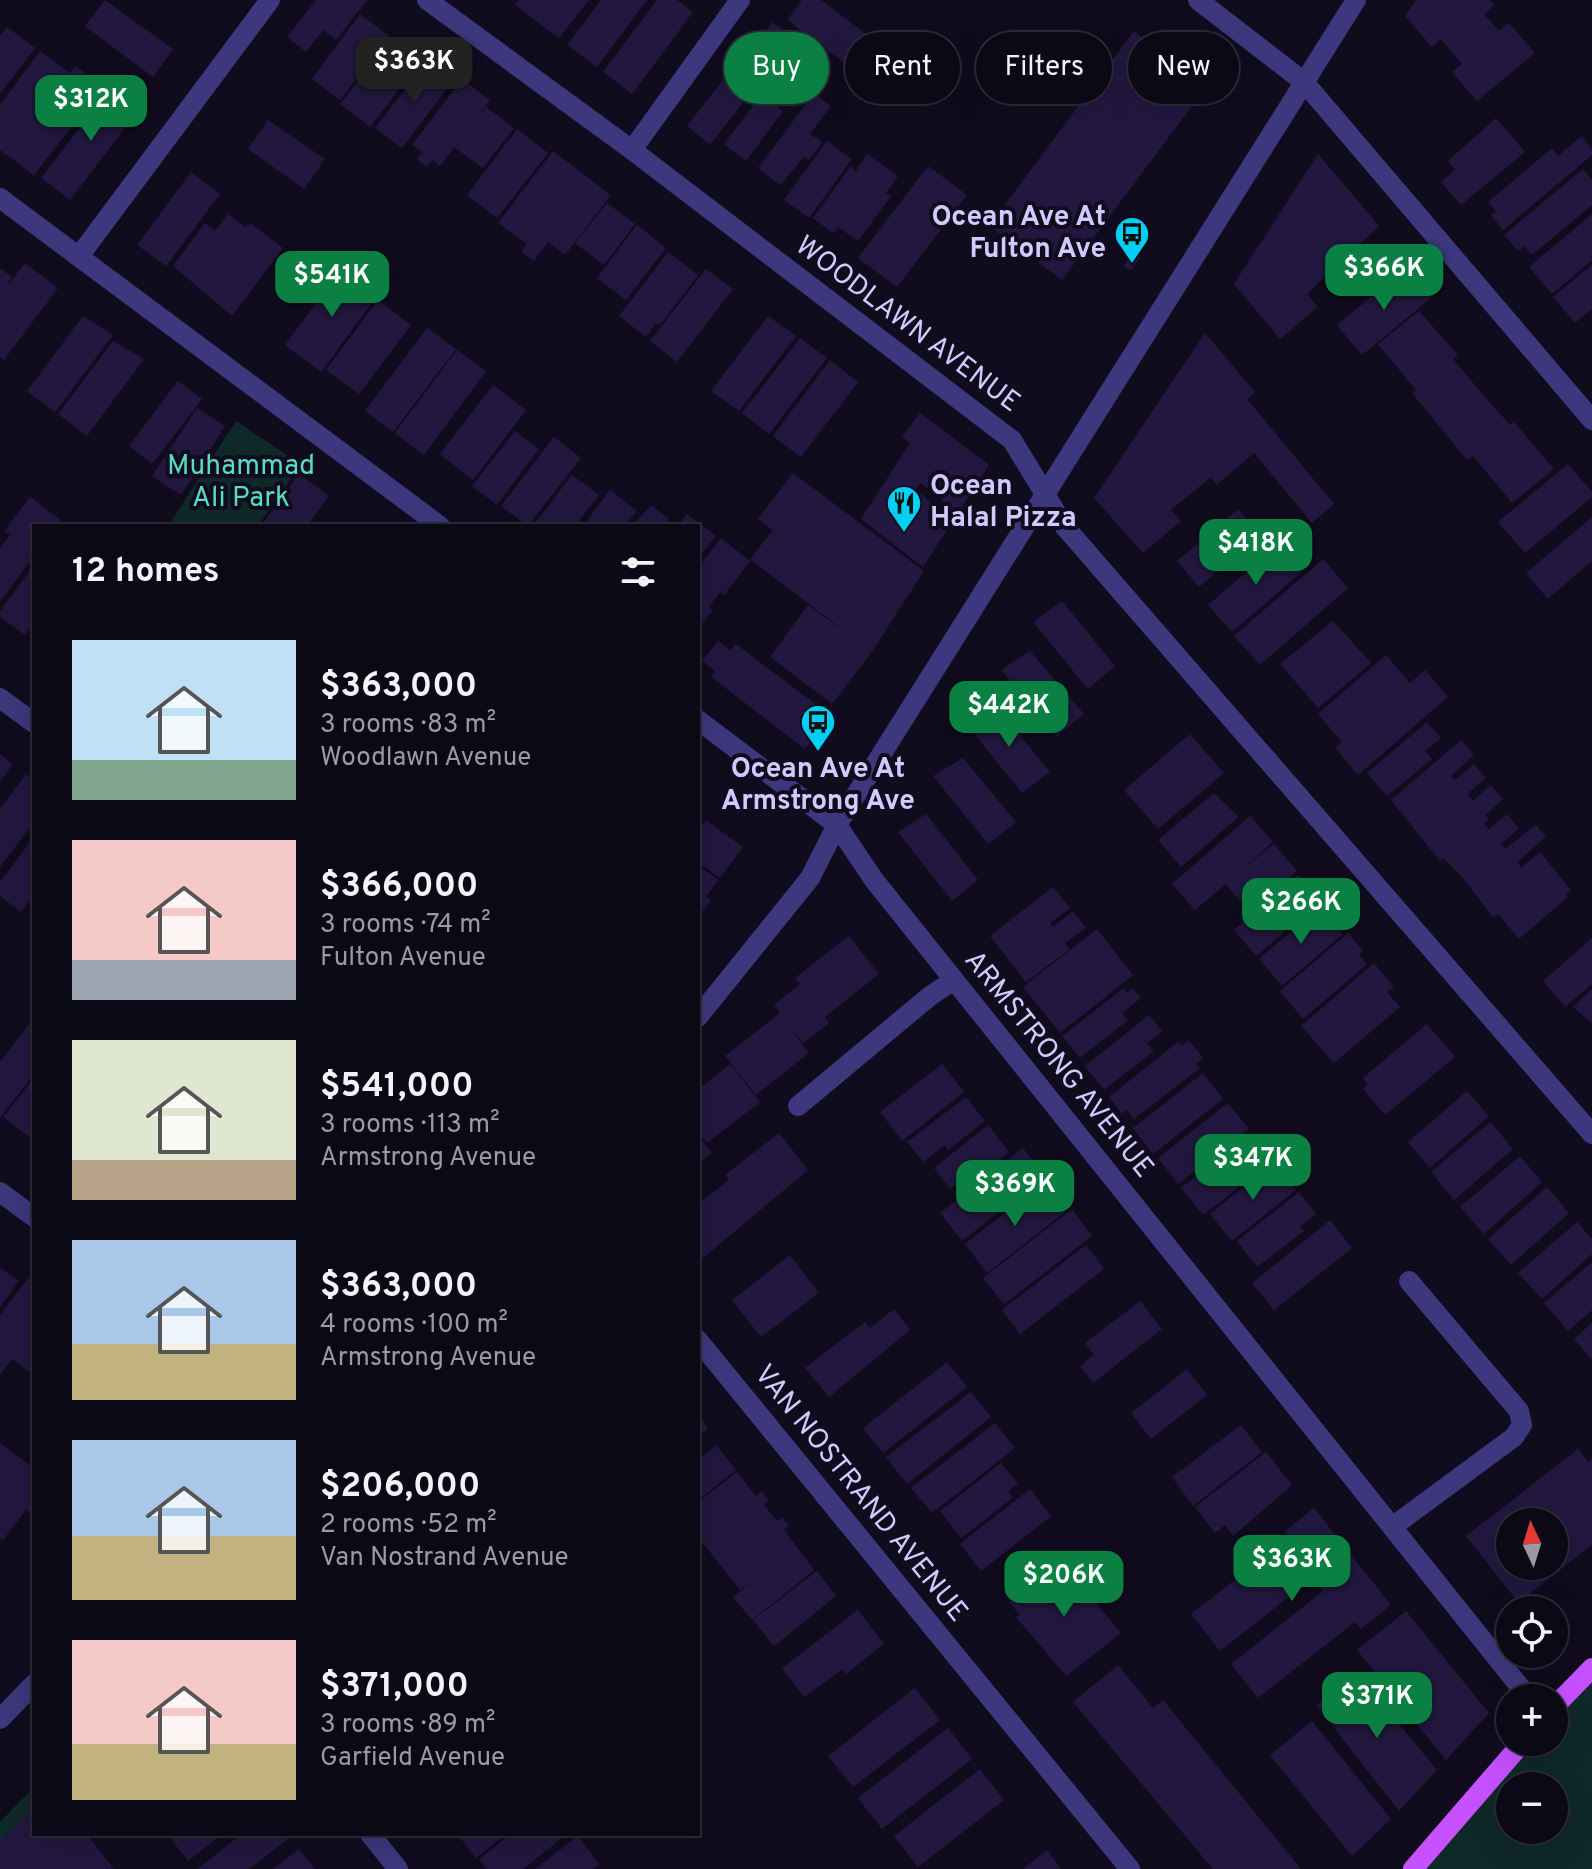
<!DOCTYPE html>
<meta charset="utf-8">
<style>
:root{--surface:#0c0916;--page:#15121f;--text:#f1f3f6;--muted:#9a9aa1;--line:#2c2a35;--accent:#0b8043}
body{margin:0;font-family:Overpass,sans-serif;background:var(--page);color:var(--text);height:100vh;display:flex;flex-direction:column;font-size:30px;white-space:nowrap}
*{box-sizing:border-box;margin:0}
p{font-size:26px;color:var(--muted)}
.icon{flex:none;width:44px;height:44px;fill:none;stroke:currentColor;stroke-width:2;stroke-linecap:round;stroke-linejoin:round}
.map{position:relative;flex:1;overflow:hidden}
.sheet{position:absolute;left:32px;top:524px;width:668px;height:1312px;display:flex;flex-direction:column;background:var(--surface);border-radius:0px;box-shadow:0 8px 32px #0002,0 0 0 2px var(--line)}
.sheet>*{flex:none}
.top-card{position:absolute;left:724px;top:32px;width:748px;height:72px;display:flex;gap:16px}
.needle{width:52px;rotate:356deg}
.buttons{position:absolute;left:1496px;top:1508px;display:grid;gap:16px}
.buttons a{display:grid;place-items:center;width:72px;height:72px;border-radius:50%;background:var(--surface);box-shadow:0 8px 32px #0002,0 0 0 2px var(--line);font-size:40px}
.price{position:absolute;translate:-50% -68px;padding:0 18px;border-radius:16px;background:var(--accent);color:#fff;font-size:26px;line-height:52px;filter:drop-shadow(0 2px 4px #0008)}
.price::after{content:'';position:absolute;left:50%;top:48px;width:24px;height:18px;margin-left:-12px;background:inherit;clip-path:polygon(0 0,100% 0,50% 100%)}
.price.current{background:#222;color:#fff}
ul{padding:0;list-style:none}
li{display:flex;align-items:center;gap:24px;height:200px;padding:0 40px}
li span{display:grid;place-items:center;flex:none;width:224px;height:160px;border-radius:0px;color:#555}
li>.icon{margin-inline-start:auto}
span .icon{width:96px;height:96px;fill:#fffc;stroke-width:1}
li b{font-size:34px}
h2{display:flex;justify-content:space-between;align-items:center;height:96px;padding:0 40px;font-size:34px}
.tag{padding:0 28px;border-radius:36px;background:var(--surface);box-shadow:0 8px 32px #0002,0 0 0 2px var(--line);font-size:28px;line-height:72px}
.tag.current{background:var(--accent);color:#fff}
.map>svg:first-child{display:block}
.green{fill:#0f2828;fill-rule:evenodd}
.building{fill:#22183f;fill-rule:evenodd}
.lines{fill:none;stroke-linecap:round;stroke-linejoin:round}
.minor{stroke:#3d377d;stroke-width:20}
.major{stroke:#c651ff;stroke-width:20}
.labels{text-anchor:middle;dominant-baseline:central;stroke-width:8;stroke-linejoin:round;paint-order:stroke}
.poi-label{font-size:28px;font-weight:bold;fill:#d2c9ff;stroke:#100c1e;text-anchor:end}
.street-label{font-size:28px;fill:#d2c9ff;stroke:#100c1e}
.park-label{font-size:28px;fill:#56dec2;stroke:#100c1e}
</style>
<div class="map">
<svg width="1592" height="1869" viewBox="0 0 1592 1869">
<rect width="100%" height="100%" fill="#100c1e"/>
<path class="green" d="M236 421 301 464 258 526H168Z
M1592 1671V1869H1413L1527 1742H1554V1713ZM1510 1786H1554V1830H1510Z
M33 1788 34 1834 103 1869H0V1822Z"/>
<path class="building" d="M105 0 173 49 153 77 85 26Z
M316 0H367L336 40 323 30 306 52 287 37Z
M519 0H589L559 38 515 5Z
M601 0H647L597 67 567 45Z
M657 0H677L693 12 632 94 603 72Z
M802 0H821L893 54 871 83 787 20Z
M1416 0H1490L1494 5 1484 14 1499 31 1509 23 1535 53 1477 101 1452 72 1462 64 1441 39 1432 47 1405 16Z
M360 14 389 36 340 100 312 79Z
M772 22 803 44 767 95 730 70 745 50 750 53Z
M7 27 35 48 0 94V36Z
M1134 31 1207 86 1062 280 989 226Z
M390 39 420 62 370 127 340 104Z
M40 51 70 73 76 66 102 87 34 175 0 150V105ZM50 99 54 102 43 118 38 115Z
M426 62 452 82 402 148 375 128Z
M730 71 753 90 710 145 687 126Z
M462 79 490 100 472 124 486 107 514 128 483 168 454 147 440 166 433 160 427 167 417 159 422 152 412 145Z
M112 86 140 108 70 200 41 178Z
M814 93 831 106 810 134 822 142 809 160 804 157 780 185 758 168Z
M761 95 783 111 746 161 724 144Z
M1496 118 1525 152 1461 205 1441 182 1455 170 1448 161Z
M268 120 325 159 304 189 248 149Z
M517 129 548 153 497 218 467 195Z
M1582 136 1592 149V155L1503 230 1491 215 1496 211 1488 202 1552 148 1558 156Z
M827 141 852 159 809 218 784 200Z
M553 151 611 195 565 255 548 242 534 261 521 252 534 232 526 243 498 223Z
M867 154 898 176 886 193 891 196 858 241 838 227 833 233 813 218 851 166 856 171Z
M1318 154 1379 226 1307 294 1318 307 1280 339 1234 284Z
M928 166 967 195 897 287 858 258Z
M1583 169 1592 180V205L1532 255 1524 246 1518 251 1504 235Z
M191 172 220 194 166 266 137 245Z
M607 203 635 224 604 265 575 243Z
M228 214 246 228 250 223 283 248 232 316 173 266 205 223 215 231Z
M1592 214V260L1552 294 1529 267Z
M637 225 666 248 626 300 597 278Z
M668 252 698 275 660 325 656 323 646 337 619 316Z
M1132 253 1140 258 1131 270 1124 266Z
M25 263 58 288 4 360 0 357V268L12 277 4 290Z
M1592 265V309L1575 323 1553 297Z
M344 266 380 292 321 372 285 345Z
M1406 268 1431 298 1362 355 1337 325Z
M706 269 733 289 677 362 650 341Z
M378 300 411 325 359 394 326 370Z
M1419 311 1458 355 1453 359 1491 404 1510 425 1514 422 1554 469 1512 503 1473 456 1467 460 1412 393 1416 390 1378 344Z
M83 316 113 335 55 412 27 391Z
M768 316 796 336 739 411 711 391Z
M427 328 456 349 393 432 365 411Z
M1205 333 1255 392 1247 399 1334 504 1312 523 1254 453 1217 485 1211 477 1171 510 1181 521 1143 553 1094 498Z
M800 338 827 358 769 434 742 413Z
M113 341 144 359 87 436 58 414Z
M457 350 486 371 424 455 395 433Z
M830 360 858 382 801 457 773 436Z
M178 381 202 399 152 464 129 446Z
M493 385 526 410 473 480 440 454Z
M197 408 225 426 181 495 152 476Z
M920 413 989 465 923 567 861 519 910 443 902 437ZM921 483 943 500 938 507 915 490Z
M515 431 539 449 497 505 472 486Z
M554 437 581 458 528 526 501 506Z
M1568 464 1592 492V497L1525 553 1498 522Z
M793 473 924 571 871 653 832 704 770 657 808 605 863 645 750 559 773 530 758 519Z
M299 474 329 496 307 526H261Z
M572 475 599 495 575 526H539L535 523Z
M610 490 637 511 625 526H583Z
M30 497 61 520 57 526H34V556L0 602V548L10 535 4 531Z
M651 505 669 519 663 526H632Z
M1238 509 1261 535 1199 587 1177 561Z
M687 514 716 536 698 559V526H678Z
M1592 517V561L1548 599 1526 573Z
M721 538 750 561 724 595 720 592 709 607 713 610 698 629V568Z
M1281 542 1305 569 1232 632 1208 605Z
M1323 559 1348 588 1260 665 1234 636Z
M34 565V623L25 635 0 617V611Z
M1062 601 1115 666 1088 689 1033 622Z
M1333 621 1371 663 1318 708 1280 664Z
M718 641 731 650 736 644 830 715 805 749 711 677 715 671 702 661Z
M1030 651 1084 714 1057 737 1001 670Z
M1386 655 1410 683 1425 670 1448 697 1358 775 1335 748 1342 742 1318 714Z
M995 705 1050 772 1022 793 967 725Z
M1427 722 1441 738 1425 751 1432 759 1387 796 1367 773Z
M1190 734 1224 773 1158 829 1124 790Z
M1461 740 1474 755 1451 776 1455 780 1474 764 1486 778 1467 794 1473 801 1491 785 1503 799 1485 815 1489 820 1484 824 1489 829 1507 814 1519 828 1501 844 1505 849 1536 825 1546 837 1517 862 1521 868 1540 852 1571 890 1566 895 1568 897 1519 939 1498 914 1493 917 1462 877 1443 858 1440 861 1391 800Z
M0 754 13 764 0 782Z
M963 758 1016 822 988 844 933 776Z
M26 774 34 780V822L0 867V809Z
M1214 793 1238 816 1236 819 1181 867 1158 840Z
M926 814 978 880 952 901 898 832Z
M1250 816 1273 842 1240 871 1274 844 1297 871 1249 912 1226 884 1195 910 1172 884Z
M706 820 743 847 720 878 698 862V821L703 825Z
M34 837V895L21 912 0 896V882Z
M698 865 718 880 706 897 711 900 702 912 698 909Z
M1298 875 1309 887 1304 891 1316 905 1256 956 1234 930Z
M1053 887 1070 908 1050 923 1053 927 1073 911 1086 928 1065 943 1070 949 1026 982 990 936Z
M1323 904 1342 935 1282 986 1259 959Z
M1097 929 1133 975 1060 1033 1023 987Z
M1348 933 1363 951 1359 954 1367 964 1303 1019 1280 991Z
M849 936 879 974 825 1017 829 1023 803 1043 781 1016 809 1053 756 1095 725 1056 780 1013 774 1005 800 984 795 978Z
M1592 938V984L1565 1007 1543 981Z
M1374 963 1394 987 1387 992 1400 1007 1334 1063 1301 1026Z
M1124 988 1127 993 1133 988 1141 998 1122 1013 1128 1020 1080 1058 1062 1036Z
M1592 989V1023L1573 1007Z
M1149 1015 1162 1031 1147 1043 1154 1051 1104 1090 1085 1066Z
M29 1024 34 1027V1074L0 1118V1062Z
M1427 1024 1455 1057 1385 1115 1363 1089 1368 1085 1363 1078Z
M1189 1040 1203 1058 1196 1064 1200 1068 1134 1119 1127 1110 1122 1114 1109 1097 1178 1042 1182 1046Z
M730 1064 760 1102 707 1143 698 1132V1090Z
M942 1064 964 1092 902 1141 880 1112Z
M1203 1073 1223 1099 1153 1154 1133 1128Z
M34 1078V1131L29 1137 3 1117Z
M1467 1091 1489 1116 1430 1168 1408 1142Z
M966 1097 985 1121 948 1150 945 1145 923 1162 907 1142Z
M1228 1103 1249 1129 1178 1184 1158 1158Z
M1490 1122 1513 1149 1454 1200 1431 1172Z
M988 1125 1009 1152 971 1181 967 1176 950 1189 934 1168Z
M779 1133 808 1170 703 1258 698 1252V1204L729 1180 725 1175Z
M1250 1134 1272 1161 1203 1215 1181 1188Z
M698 1135 712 1153 698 1164Z
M1023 1148 1045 1176 962 1241 940 1213Z
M1520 1156 1542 1182 1484 1234 1460 1207Z
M1274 1163 1296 1190 1232 1241 1210 1214Z
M1043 1183 1065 1212 987 1273 965 1244Z
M1547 1187 1569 1213 1511 1265 1488 1239Z
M1299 1192 1316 1214 1300 1227 1304 1231 1257 1267 1237 1241Z
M1072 1209 1092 1236 1004 1304 983 1278Z
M1330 1220 1352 1248 1274 1310 1252 1283Z
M1577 1222 1592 1239V1254L1542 1299 1518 1273Z
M1086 1245 1104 1269 1020 1334 1002 1310Z
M790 1255 819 1293 761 1337 732 1300Z
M1592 1262V1310L1568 1331 1544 1303Z
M0 1268 19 1281 0 1307Z
M28 1278 34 1282V1375L12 1359 0 1375V1315Z
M1140 1301 1162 1329 1093 1383 1080 1366 1094 1355 1085 1343Z
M894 1309 910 1330 829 1397 805 1368 865 1322 870 1328Z
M1592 1323V1360L1574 1339Z
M947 1362 967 1387 883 1453 863 1428Z
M1187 1369 1207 1395 1151 1439 1131 1413Z
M971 1392 991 1417 907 1484 886 1457Z
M698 1412 708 1429 698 1437Z
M995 1423 1015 1448 932 1513 911 1488Z
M1241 1425 1262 1452 1193 1506 1172 1477Z
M0 1443 34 1468V1516L26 1510 3 1540 0 1538Z
M716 1445 736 1470 698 1500V1460Z
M1578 1449 1588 1462 1592 1459V1545L1518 1602 1466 1536ZM1510 1522H1554V1566H1510Z
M1266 1452 1292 1485 1233 1536 1225 1525 1215 1533 1195 1507Z
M1001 1463 1018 1484 1008 1491 1013 1498 961 1538 940 1511Z
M737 1472 756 1496 762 1491 769 1501 764 1505 777 1521 782 1517 789 1526 784 1530 814 1570 752 1620 733 1597 756 1579 740 1590 698 1537V1502Z
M1030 1489 1051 1516 981 1571 960 1544Z
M1314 1508 1391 1605 1361 1629 1355 1622 1258 1698 1231 1664 1323 1591 1313 1578 1220 1651 1191 1614 1290 1537 1285 1531Z
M1061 1561 1121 1633 1066 1676 1016 1617 1020 1615 1009 1602Z
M817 1571 836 1596 774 1646 753 1620Z
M858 1610 884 1644 846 1674 843 1669 804 1697 782 1668Z
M1406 1611 1489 1713 1446 1760 1357 1650Z
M1118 1665 1153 1708 1163 1700 1301 1869H1213L1073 1702Z
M1357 1673 1437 1770 1399 1811 1316 1705Z
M915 1688 940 1720 853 1787 828 1756Z
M1312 1721 1391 1819 1352 1856 1270 1755Z
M948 1728 972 1759 882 1829 858 1798Z
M980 1769 1004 1800 918 1867 894 1836Z
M34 1808V1834H90L88 1836 114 1869H0V1841Z
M167 1834H223L188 1861Z
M242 1834H285L288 1839 249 1869H197Z
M457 1834H506L476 1858Z
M511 1834H567L523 1869H487L479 1859Z
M578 1836 599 1864 593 1869H535Z
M299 1849 315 1869H273Z
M1047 1850 1061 1869H1023Z"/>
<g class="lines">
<path class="minor" d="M427 0 632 150 1012 440 1065 527 1592 1134
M1198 0 1304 82 1592 420
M632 150 740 0
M0 198 440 526
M80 255 270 0
M0 698 34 723
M698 720 837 825 874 880 1529 1698
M698 1017 810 878 837 825 1356 0
M798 1106 930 996 954 980
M0 1192 34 1217
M698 1340 1130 1869
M1392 1527 1514 1437 1522 1425 1519 1411 1409 1281
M0 1719 34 1684
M370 1834 398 1869"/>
<path class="major" d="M1554 1707 1592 1668
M1413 1869 1523 1742"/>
</g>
<defs>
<g id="bus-pin" transform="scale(1.8)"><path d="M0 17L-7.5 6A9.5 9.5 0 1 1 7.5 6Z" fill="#00d0f4" stroke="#100c1e"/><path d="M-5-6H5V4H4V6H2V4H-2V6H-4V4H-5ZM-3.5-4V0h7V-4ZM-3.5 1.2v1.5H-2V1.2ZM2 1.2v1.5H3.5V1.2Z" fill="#111"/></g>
<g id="restaurant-pin" transform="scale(1.8)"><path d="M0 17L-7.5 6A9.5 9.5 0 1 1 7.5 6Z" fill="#00d0f4" stroke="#100c1e"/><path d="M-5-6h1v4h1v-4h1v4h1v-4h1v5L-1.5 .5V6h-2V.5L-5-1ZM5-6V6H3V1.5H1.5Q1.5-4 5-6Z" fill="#111"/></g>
</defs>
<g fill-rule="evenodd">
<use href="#bus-pin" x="1132" y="234"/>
<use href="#restaurant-pin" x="904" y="503"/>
<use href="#bus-pin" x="818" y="722"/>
</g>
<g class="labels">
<g class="poi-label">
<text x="1106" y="218">Ocean Ave At<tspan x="1106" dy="32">Fulton Ave</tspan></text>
<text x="930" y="487" text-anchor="start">Ocean<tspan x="930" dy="32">Halal Pizza</tspan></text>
<text x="818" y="770" text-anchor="middle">Ocean Ave At<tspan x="818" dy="32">Armstrong Ave</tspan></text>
</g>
<g class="street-label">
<text transform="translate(907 325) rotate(37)">WOODLAWN AVENUE</text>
<text transform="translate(1058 1065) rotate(51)">ARMSTRONG AVENUE</text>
<text transform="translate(860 1494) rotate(51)">VAN NOSTRAND AVENUE</text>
</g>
<g class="park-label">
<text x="241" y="467">Muhammad<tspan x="241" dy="32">Ali Park</tspan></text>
</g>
</g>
</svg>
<div class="buttons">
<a><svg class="needle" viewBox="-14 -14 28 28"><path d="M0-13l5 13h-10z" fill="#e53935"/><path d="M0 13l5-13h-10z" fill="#9a9aa1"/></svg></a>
<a><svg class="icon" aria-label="locate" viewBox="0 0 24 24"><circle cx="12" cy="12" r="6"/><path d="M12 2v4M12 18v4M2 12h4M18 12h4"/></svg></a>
<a>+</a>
<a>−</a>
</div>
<b class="price current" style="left:414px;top:105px">$363K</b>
<b class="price" style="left:91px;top:143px">$312K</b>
<b class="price" style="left:1384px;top:312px">$366K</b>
<b class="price" style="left:332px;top:319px">$541K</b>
<b class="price" style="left:1256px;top:587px">$418K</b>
<b class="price" style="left:1009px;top:749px">$442K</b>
<b class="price" style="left:1301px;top:946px">$266K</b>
<b class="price" style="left:1253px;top:1202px">$347K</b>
<b class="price" style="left:1015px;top:1228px">$369K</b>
<b class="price" style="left:1292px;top:1603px">$363K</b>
<b class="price" style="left:1064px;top:1619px">$206K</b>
<b class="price" style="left:1377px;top:1740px">$371K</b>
<div class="top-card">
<a class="tag current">Buy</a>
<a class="tag">Rent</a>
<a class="tag">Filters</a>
<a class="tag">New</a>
</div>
<section class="sheet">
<h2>12 homes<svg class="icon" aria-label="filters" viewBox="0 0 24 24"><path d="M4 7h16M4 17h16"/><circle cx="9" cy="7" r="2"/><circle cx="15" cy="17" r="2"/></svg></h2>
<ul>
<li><span style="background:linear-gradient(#bfe0f5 75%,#7fa58c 0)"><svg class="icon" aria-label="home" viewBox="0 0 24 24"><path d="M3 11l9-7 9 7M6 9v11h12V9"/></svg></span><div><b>$363,000</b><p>3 rooms · 83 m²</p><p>Woodlawn Avenue</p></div></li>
<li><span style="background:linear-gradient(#f6c9c9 75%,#9aa5b1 0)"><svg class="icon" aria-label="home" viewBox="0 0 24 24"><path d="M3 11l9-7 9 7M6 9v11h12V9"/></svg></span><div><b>$366,000</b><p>3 rooms · 74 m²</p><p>Fulton Avenue</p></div></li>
<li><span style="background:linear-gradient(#dfe7d0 75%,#b9a48a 0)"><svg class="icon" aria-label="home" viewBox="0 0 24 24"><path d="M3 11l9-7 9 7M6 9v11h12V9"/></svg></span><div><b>$541,000</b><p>3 rooms · 113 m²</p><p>Armstrong Avenue</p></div></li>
<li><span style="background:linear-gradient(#a9c7e8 65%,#c2b280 0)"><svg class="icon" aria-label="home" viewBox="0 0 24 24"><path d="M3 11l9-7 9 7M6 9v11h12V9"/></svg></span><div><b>$363,000</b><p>4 rooms · 100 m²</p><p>Armstrong Avenue</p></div></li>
<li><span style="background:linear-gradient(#a9c7e8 60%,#c2b280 0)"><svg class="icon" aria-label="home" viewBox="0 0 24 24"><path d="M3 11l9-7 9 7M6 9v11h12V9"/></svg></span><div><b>$206,000</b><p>2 rooms · 52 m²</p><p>Van Nostrand Avenue</p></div></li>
<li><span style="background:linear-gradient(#f6c9c9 65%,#c2b280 0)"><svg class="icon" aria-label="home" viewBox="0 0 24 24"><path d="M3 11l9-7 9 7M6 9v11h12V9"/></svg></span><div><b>$371,000</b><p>3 rooms · 89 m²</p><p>Garfield Avenue</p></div></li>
</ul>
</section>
</div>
